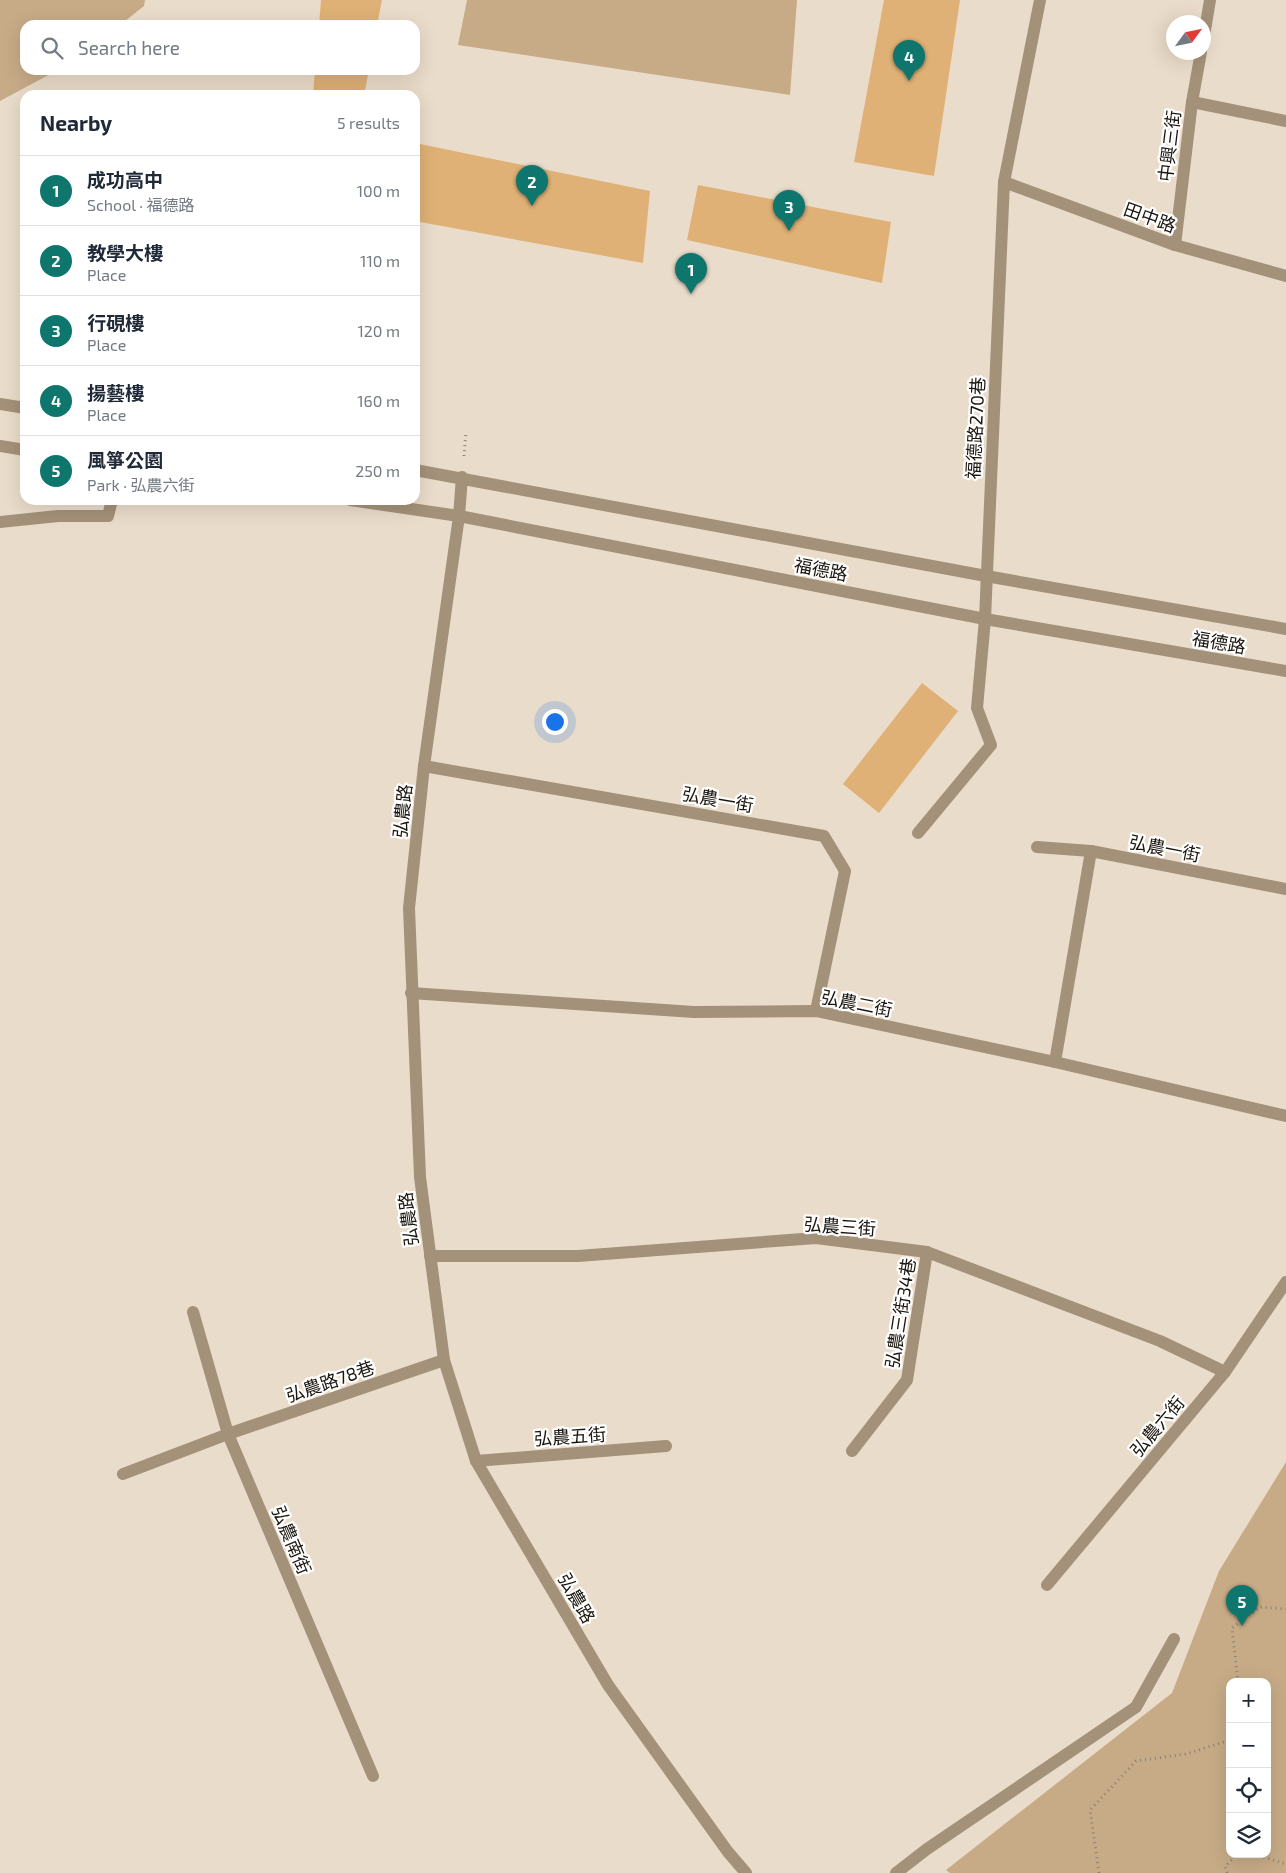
<!DOCTYPE html>
<meta charset="utf-8">
<style>
:root{--surface:#fff;--page:#f6f6f7;--text:#1f2937;--muted:#747a83;--line:#e0e1e3;--accent:#0f766e}
body{margin:0;font-family:"Exo 2","Noto Sans TC",sans-serif;background:var(--page);color:var(--text)}
.controls{position:absolute;right:15px;bottom:15px;display:grid;overflow:hidden;border-radius:10px;box-shadow:0 5px 20px #0002}
.controls button{width:45px;height:45px;display:grid;place-items:center;padding:0;border:0;border-bottom:1px solid var(--line);background:var(--surface);color:var(--text);font:25px sans-serif}
.compass{position:absolute;left:1166px;top:15px;width:45px;height:45px;border-radius:50%;background:var(--surface);box-shadow:0 5px 20px #0002;rotate:57deg}
.you{position:absolute;left:554px;top:721px;width:18px;height:18px;margin:-12px;border:4px solid #fff;border-radius:50%;background:#1a73e8;box-shadow:0 0 0 8px #1a73e833}
.badge{display:grid;place-items:center;width:32px;height:32px;border-radius:50%;background:var(--accent);color:#fff;font-size:16px;font-weight:700}
.pin{position:absolute;translate:-50% -41px;filter:drop-shadow(0 1px 2px #0008)}
.pin::after{content:'';position:absolute;top:26px;width:18px;height:15px;background:inherit;clip-path:polygon(0 0,100% 0,50% 100%)}
.list{margin:0;padding:0;list-style:none}
h2{display:flex;justify-content:space-between;align-items:center;height:65px;margin:0;padding:0 20px;font-size:21px}
h2 small{font-size:16px;font-weight:400;color:var(--muted)}
.list li{display:grid;grid-template-columns:32px 1fr auto;gap:15px;align-items:center;box-sizing:border-box;height:70px;padding:0 20px;border-top:1px solid var(--line)}
.list b{display:block;font-size:19px;white-space:nowrap}
.list p{margin:0;font-size:16px;white-space:nowrap;color:var(--muted)}
.list em{font-size:16px;font-style:normal;color:var(--muted)}
.icon{flex:none;width:28px;height:28px;fill:none;stroke:currentColor;stroke-width:2;stroke-linecap:round;stroke-linejoin:round}
.map{position:relative;flex:none;width:1286px;height:1873px;overflow:hidden}
.search{position:absolute;background:var(--surface);box-shadow:0 5px 20px #0002;left:20px;top:20px;width:400px;height:55px;display:flex;align-items:center;gap:12px;box-sizing:border-box;padding:0 18px;border-radius:15px;color:var(--muted);font-size:19px}
.panel{position:absolute;background:var(--surface);box-shadow:0 5px 20px #0002;left:20px;top:90px;width:400px;height:415px;border-radius:15px}
.map>svg:first-child{display:block}
.green{fill:#c7ab87;fill-rule:evenodd}
.building{fill:#dfb176}
.lines{fill:none;stroke-linecap:round;stroke-linejoin:round}
.path{stroke:#8b8174;stroke-width:3;stroke-dasharray:1 4;stroke-linecap:butt}
.minor{stroke:#a49179;stroke-width:12}
.labels{text-anchor:middle;dominant-baseline:central;stroke-width:4.5;stroke-linejoin:round;paint-order:stroke}
.street-label{font-size:18px;fill:#1b160f;stroke:#fff}
</style>
<div class="map">
<svg width="1286" height="1873" viewBox="0 0 1286 1873">
<rect width="100%" height="100%" fill="#eadcca"/>
<g class="green">
<path d="M 0,0 L 145,0 L 144,6 L 120,25 L 25,25 L 25,70 L 58,70 L 0,101 Z"/>
<path d="M 467,0 L 797,0 L 790,95 L 458,45 Z"/>
<path d="M 1286,1462 L 1286,1873 L 950,1873 L 946,1870 L 1172,1693 L 1219,1571 ZM 1230,1682 L 1267,1682 L 1267,1854 L 1230,1854 Z"/>
</g>
<g class="building">
<path d="M 321,0 L 382,0 L 377,25 L 319,25 Z"/>
<path d="M 884,0 L 960,0 L 934,176 L 854,162 Z"/>
<path d="M 315,70 L 369,70 L 364,95 L 313,95 Z"/>
<path d="M 415,143 L 650,191 L 643,263 L 415,221 Z"/>
<path d="M 698,185 L 891,222 L 882,283 L 687,240 Z"/>
<path d="M 922,683 L 958,711 L 879,813 L 843,784 Z"/>
</g>
<g class="lines">
<g class="path">
<path d="M 464,456 L 466,432"/>
<path d="M 1238,1682 L 1232,1628 L 1260,1607 L 1286,1609"/>
<path d="M 1254,1854 L 1286,1864"/>
<path d="M 1099,1873 L 1090,1810 L 1136,1761 L 1186,1754 L 1230,1740"/>
<path d="M 1227,1873 L 1225,1867 L 1237,1854"/>
</g>
<g class="minor">
<path d="M 1204,36 L 1210,0"/>
<path d="M 1192,102 L 1286,121"/>
<path d="M 1004,182 L 1175,245 L 1286,276"/>
<path d="M 1175,245 L 1192,102 L 1201,52"/>
<path d="M 0,404 L 25,408"/>
<path d="M 0,446 L 25,450"/>
<path d="M 415,470 L 986,576 L 1286,629"/>
<path d="M 462,477 L 459,516 L 424,766 L 409,908 L 420,1177 L 444,1360 L 476,1461 L 608,1685 L 728,1852 L 746,1873"/>
<path d="M 350,500 L 459,516 L 985,619 L 1286,671"/>
<path d="M 0,522 L 58,516 L 108,516 L 112,500"/>
<path d="M 424,766 L 824,836 L 845,871 L 816,1011"/>
<path d="M 918,833 L 991,745 L 977,708 L 985,619 L 1004,182 L 1040,0"/>
<path d="M 1037,847 L 1091,851 L 1286,889"/>
<path d="M 411,993 L 694,1012 L 816,1011 L 1055,1062 L 1286,1116"/>
<path d="M 1055,1062 L 1091,851"/>
<path d="M 430,1256 L 578,1256 L 816,1238 L 927,1252 L 1160,1341 L 1225,1372"/>
<path d="M 193,1312 L 228,1434 L 373,1776"/>
<path d="M 852,1451 L 907,1380 L 927,1252"/>
<path d="M 476,1461 L 666,1446"/>
<path d="M 123,1474 L 228,1434 L 444,1360"/>
<path d="M 1047,1585 L 1225,1372 L 1286,1282"/>
<path d="M 896,1873 L 927,1849 L 1136,1707 L 1174,1639"/>
</g>
</g>
<g class="labels">
<g class="street-label">
<text transform="translate(1169 146) rotate(-83)">中興三街</text>
<text transform="translate(1150 217) rotate(20)">田中路</text>
<text transform="translate(975 428) rotate(-87)">福德路270巷</text>
<text transform="translate(821 569) rotate(11)">福德路</text>
<text transform="translate(1219 642) rotate(10)">福德路</text>
<text transform="translate(718 799) rotate(10)">弘農一街</text>
<text transform="translate(402 811) rotate(-84)">弘農路</text>
<text transform="translate(1165 848) rotate(11)">弘農一街</text>
<text transform="translate(857 1003) rotate(11)">弘農二街</text>
<text transform="translate(408 1219) rotate(-97)">弘農路</text>
<text transform="translate(840 1226) rotate(4)">弘農三街</text>
<text transform="translate(900 1313) rotate(-81)">弘農三街34巷</text>
<text transform="translate(330 1381) rotate(-19)">弘農路78巷</text>
<text transform="translate(1157 1426) rotate(-50)">弘農六街</text>
<text transform="translate(570 1436) rotate(-4)">弘農五街</text>
<text transform="translate(292 1540) rotate(67)">弘農南街</text>
<text transform="translate(577 1598) rotate(60)">弘農路</text>
</g>
</g>
</svg>
<div class="controls">
<button>+</button>
<button>−</button>
<button><svg class="icon" aria-label="locate" viewBox="0 0 24 24"><circle cx="12" cy="12" r="6"/><path d="M12 2v4M12 18v4M2 12h4M18 12h4"/></svg></button>
<button><svg class="icon" aria-label="layers" viewBox="0 0 24 24"><path d="M12 4l9 5-9 5-9-5zM3 14l9 5 9-5"/></svg></button>
</div>
<svg class="compass" viewBox="-18 -18 36 36"><path d="M0-13l5 13h-10z" fill="#e53935"/><path d="M0 13l5-13h-10z" fill="#747a83"/></svg>
<div class="you"></div>
<div class="pin badge" style="left:691px;top:294px">1</div>
<div class="pin badge" style="left:532px;top:206px">2</div>
<div class="pin badge" style="left:789px;top:231px">3</div>
<div class="pin badge" style="left:909px;top:81px">4</div>
<div class="pin badge" style="left:1242px;top:1626px">5</div>
<div class="search"><svg class="icon" aria-label="search" viewBox="0 0 24 24"><circle cx="10" cy="10" r="6"/><path d="M15 15l6 6"/></svg>Search here</div>
<section class="panel">
<h2>Nearby<small>5 results</small></h2>
<ul class="list">
<li><span class="badge">1</span><div><b>成功高中</b><p>School · 福德路</p></div><em>100 m</em></li>
<li><span class="badge">2</span><div><b>教學大樓</b><p>Place</p></div><em>110 m</em></li>
<li><span class="badge">3</span><div><b>行硯樓</b><p>Place</p></div><em>120 m</em></li>
<li><span class="badge">4</span><div><b>揚藝樓</b><p>Place</p></div><em>160 m</em></li>
<li><span class="badge">5</span><div><b>風箏公園</b><p>Park · 弘農六街</p></div><em>250 m</em></li>
</ul>
</section>
</div>
